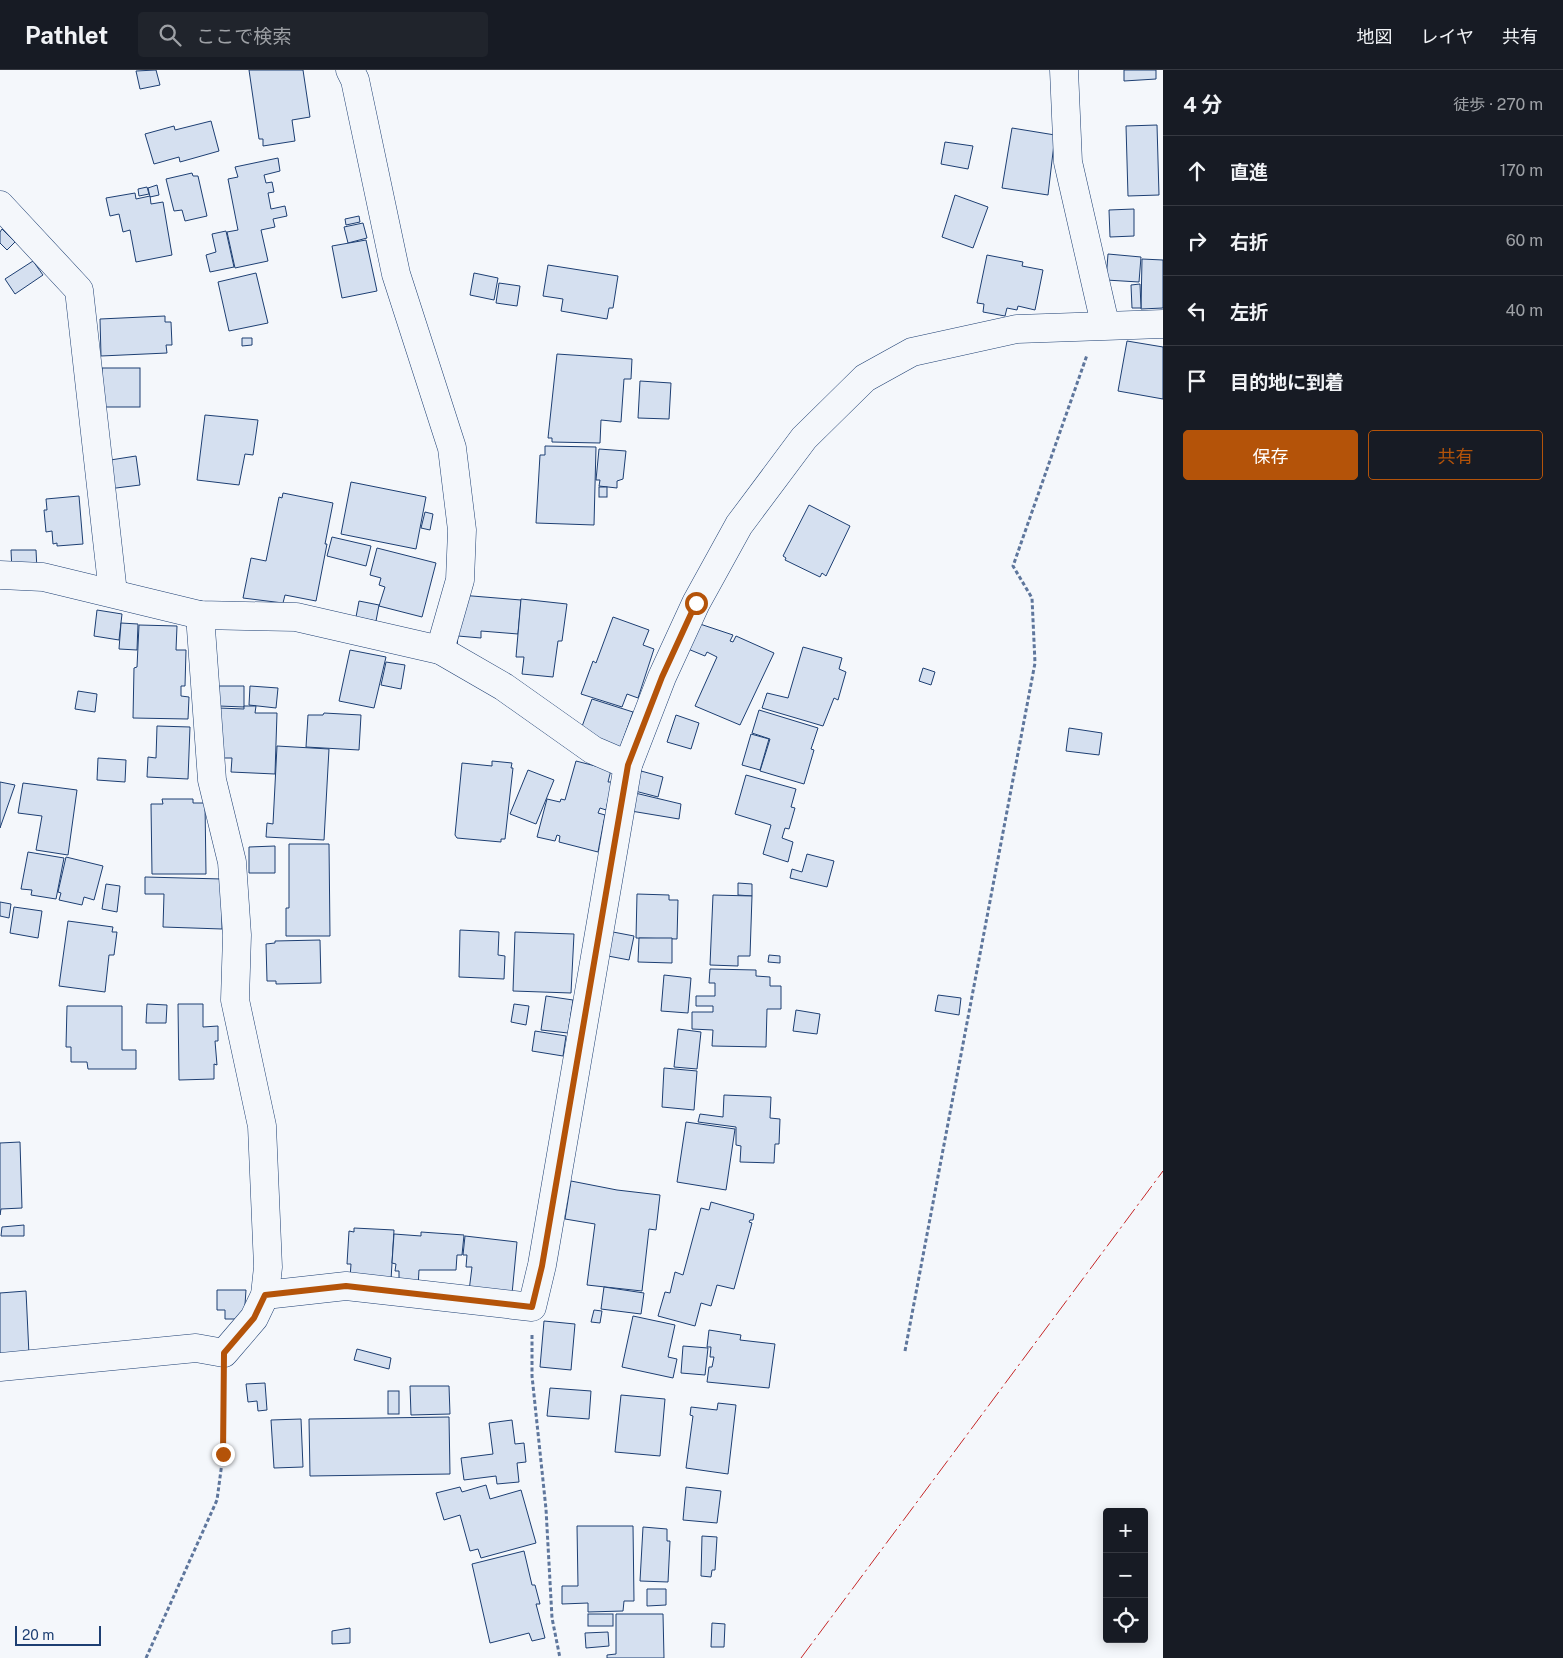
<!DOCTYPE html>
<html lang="ja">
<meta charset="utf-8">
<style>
:root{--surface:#171b24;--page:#20242c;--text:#f1f3f6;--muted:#9ea1a6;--line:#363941;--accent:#b45309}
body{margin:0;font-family:"Public Sans","Noto Sans JP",sans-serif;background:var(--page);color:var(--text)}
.controls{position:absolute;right:15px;bottom:15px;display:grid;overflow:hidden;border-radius:5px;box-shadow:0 2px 12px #0003}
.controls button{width:45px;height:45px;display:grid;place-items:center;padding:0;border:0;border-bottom:1px solid var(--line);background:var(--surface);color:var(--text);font:25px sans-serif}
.scale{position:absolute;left:15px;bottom:12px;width:86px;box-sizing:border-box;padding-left:5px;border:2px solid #1d3f73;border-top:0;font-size:14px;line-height:18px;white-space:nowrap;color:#1d3f73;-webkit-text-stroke:4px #f4f7fb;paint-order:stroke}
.stop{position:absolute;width:15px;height:15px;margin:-11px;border:4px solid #b45309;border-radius:50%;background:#fff}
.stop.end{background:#b45309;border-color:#fff;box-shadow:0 1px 5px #0008}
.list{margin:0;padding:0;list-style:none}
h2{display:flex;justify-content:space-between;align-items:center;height:65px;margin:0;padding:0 20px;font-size:21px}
h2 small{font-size:16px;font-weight:400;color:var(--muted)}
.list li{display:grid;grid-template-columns:32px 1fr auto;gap:15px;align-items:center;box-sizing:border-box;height:70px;padding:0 20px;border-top:1px solid var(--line)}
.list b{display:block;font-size:19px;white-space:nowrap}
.list em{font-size:16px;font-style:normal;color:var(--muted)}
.actions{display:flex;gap:10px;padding:15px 20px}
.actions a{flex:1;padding:11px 0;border:1px solid var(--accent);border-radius:5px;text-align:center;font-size:18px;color:var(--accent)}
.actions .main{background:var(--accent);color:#fff}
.icon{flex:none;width:28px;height:28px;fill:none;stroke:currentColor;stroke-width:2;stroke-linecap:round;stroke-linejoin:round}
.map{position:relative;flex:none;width:1163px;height:1588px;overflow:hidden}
header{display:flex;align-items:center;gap:30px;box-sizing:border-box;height:70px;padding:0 25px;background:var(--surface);border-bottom:1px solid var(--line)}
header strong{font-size:24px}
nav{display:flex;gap:28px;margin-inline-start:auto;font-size:18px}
.search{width:350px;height:45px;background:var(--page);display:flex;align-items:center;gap:12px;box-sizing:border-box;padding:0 18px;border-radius:5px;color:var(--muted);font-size:19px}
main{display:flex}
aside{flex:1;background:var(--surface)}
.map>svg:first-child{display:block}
.building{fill:#d5e0f0;stroke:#1d3f73}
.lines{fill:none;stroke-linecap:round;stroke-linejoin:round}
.minor-casing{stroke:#1d3f73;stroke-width:29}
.path{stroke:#5e769c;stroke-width:3;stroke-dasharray:4 2.5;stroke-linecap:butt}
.minor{stroke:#f4f7fb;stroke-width:28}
.power{stroke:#c62828;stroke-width:1;stroke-dasharray:18 4 2.5 4;stroke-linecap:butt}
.route{stroke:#b45309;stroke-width:6}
</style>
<header>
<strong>Pathlet</strong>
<div class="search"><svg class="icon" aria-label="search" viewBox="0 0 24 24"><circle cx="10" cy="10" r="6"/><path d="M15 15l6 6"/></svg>ここで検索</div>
<nav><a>地図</a><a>レイヤ</a><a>共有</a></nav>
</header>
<main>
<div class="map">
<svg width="1163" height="1588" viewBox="0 0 1163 1588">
<rect width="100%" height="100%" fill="#f4f7fb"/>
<g class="building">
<path d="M 156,0 L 160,15 L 140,19 L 136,1 Z"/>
<path d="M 249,0 L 303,0 L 310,47 L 292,50 L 295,71 L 263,76 L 263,69 L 259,69 Z"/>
<path d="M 1124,0 L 1156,0 L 1156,9 L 1124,11 Z"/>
<path d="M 211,51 L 219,81 L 180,92 L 179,87 L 154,94 L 145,64 L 174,56 L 175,60 Z"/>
<path d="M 1157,55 L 1159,125 L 1128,126 L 1126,56 Z"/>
<path d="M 1012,58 L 1055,65 L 1048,125 L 1002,118 Z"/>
<path d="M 945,72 L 973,76 L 968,99 L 941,94 Z"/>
<path d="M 278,88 L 280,101 L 264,105 L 266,113 L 272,112 L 274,122 L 268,123 L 271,139 L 285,136 L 287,146 L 273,149 L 275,157 L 261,160 L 268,191 L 235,198 L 227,162 L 238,160 L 228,109 L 238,107 L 235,97 Z"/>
<path d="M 192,103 L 193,106 L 198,106 L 207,146 L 185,151 L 182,140 L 174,141 L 166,109 Z"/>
<path d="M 157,115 L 159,125 L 150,127 L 148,118 Z"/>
<path d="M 147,117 L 149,124 L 139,126 L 138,119 Z"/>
<path d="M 135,123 L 136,129 L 150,126 L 151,134 L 163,132 L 172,185 L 136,192 L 130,160 L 123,162 L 119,144 L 110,146 L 106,128 Z"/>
<path d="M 955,125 L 988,137 L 973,178 L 942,167 Z"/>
<path d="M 1134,139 L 1134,166 L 1110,167 L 1109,140 Z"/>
<path d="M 359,146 L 360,152 L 346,155 L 345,149 Z"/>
<path d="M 363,153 L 367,168 L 348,173 L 344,157 Z"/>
<path d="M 2,159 L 15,172 L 7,180 L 0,173 L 0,162 Z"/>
<path d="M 226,161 L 234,197 L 210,202 L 206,185 L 216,182 L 212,164 Z"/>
<path d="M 366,170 L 377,221 L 342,228 L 332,176 Z"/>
<path d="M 1108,184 L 1141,187 L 1139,212 L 1106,210 Z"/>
<path d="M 987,185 L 1023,192 L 1022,196 L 1043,200 L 1035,240 L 1018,236 L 1017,240 L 1007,238 L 1005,246 L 983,242 L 984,234 L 977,233 Z"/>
<path d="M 1142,189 L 1163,190 L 1163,238 L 1141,239 Z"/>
<path d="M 33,191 L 43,205 L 15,224 L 5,209 Z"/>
<path d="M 548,195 L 618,206 L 613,238 L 609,238 L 607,249 L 561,241 L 563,229 L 543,226 Z"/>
<path d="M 256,203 L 268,253 L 229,261 L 218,212 Z"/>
<path d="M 474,203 L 498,208 L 494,230 L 470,225 Z"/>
<path d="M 499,213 L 520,216 L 517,236 L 496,233 Z"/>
<path d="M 1140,214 L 1141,238 L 1132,238 L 1131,215 Z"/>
<path d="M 165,246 L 165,252 L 171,252 L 172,275 L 166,275 L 167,283 L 101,286 L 100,249 Z"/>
<path d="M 242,268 L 252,268 L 252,275 L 242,276 Z"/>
<path d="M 1127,271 L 1163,277 L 1163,329 L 1118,321 Z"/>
<path d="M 557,284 L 632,289 L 631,309 L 624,309 L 621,352 L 601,350 L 600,373 L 552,372 L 552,368 L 548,368 Z"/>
<rect x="102" y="298" width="38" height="39"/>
<path d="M 640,311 L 671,313 L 669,349 L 638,348 Z"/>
<path d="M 205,345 L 258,350 L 253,385 L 245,384 L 239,415 L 197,410 Z"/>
<path d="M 545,376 L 596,377 L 594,455 L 536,453 L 540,385 L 545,385 Z"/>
<path d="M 599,379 L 626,381 L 623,409 L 617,411 L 617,418 L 599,416 L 600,410 L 596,410 Z"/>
<path d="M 136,386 L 140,415 L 108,419 L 104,391 Z"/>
<path d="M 351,412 L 426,427 L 416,479 L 341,464 Z"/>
<rect x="599" y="417" width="8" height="10"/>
<path d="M 283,423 L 333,433 L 325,474 L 327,474 L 316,531 L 285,525 L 283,533 L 243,528 L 251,488 L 266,491 L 279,427 L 282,428 Z"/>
<path d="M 79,426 L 83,474 L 57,476 L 57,473 L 53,474 L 52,461 L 46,462 L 44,440 L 47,440 L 46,429 Z"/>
<path d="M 809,435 L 850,456 L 826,506 L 822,503 L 820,507 L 785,490 L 786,488 L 783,486 Z"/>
<path d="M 425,442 L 433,444 L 430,460 L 421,458 Z"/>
<path d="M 332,467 L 371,476 L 366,496 L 327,486 Z"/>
<path d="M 377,478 L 436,493 L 422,547 L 379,536 L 385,517 L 379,515 L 381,508 L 370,505 Z"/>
<path d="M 11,480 L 36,480 L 37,500 L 12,501 Z"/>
<path d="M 460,525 L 521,530 L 518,564 L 481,561 L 481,568 L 458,566 L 457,576 L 448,575 Z"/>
<path d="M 521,529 L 567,534 L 562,571 L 558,571 L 553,607 L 522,604 L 524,587 L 516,587 Z"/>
<path d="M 359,531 L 379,535 L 376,551 L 356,547 Z"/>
<path d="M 97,540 L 122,544 L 119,570 L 94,566 Z"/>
<path d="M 613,547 L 649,560 L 643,575 L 654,579 L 638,628 L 627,624 L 622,637 L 581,624 L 593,591 L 596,593 Z"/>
<path d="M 121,553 L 138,554 L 137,580 L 119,579 Z"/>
<path d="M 697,553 L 733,565 L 730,571 L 733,572 L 736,566 L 774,583 L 740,655 L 695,636 L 717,587 L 707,582 L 705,586 L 688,579 Z"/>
<path d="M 139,555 L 177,556 L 176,580 L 186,580 L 185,616 L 181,616 L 181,626 L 189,627 L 188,649 L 133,648 L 134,598 L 137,597 Z"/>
<path d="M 803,577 L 842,588 L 839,599 L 846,602 L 838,630 L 834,628 L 823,656 L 762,638 L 767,623 L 788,628 Z"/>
<path d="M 350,580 L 386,587 L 374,638 L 339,631 Z"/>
<path d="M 386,592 L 405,595 L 401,619 L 381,615 Z"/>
<path d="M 923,598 L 935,602 L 931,615 L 919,611 Z"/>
<path d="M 219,616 L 244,616 L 244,637 L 219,636 Z"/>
<path d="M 250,616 L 278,618 L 276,638 L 249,635 Z"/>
<path d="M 78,621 L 97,624 L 95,642 L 75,639 Z"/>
<path d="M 592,629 L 633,642 L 619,681 L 580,662 Z"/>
<path d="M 244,636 L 256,636 L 255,643 L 277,643 L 275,704 L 231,702 L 232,688 L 218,688 L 219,638 L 244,639 Z"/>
<path d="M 759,640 L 818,658 L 811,679 L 814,680 L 804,714 L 760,701 L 770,669 L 752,663 Z"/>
<path d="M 324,643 L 361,645 L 359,680 L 306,677 L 308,645 L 323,645 Z"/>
<path d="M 676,645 L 699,653 L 691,679 L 667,672 Z"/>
<path d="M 157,656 L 190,657 L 188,709 L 147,707 L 148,687 L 156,688 Z"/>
<path d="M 1069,658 L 1102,663 L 1099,685 L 1066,681 Z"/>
<path d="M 751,664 L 769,669 L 760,700 L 742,695 Z"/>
<path d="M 277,676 L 329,679 L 324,770 L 266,767 L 267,753 L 273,754 Z"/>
<path d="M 98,688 L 126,690 L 125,712 L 97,710 Z"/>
<path d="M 492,691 L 512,693 L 511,698 L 513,698 L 505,769 L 501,769 L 501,772 L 457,768 L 455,765 L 462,693 L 492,696 Z"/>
<path d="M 576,691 L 611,700 L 608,712 L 612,712 L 606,740 L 600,738 L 598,743 L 605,745 L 598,782 L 559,772 L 560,766 L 557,765 L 555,771 L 537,767 L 547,729 L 560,732 L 561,729 L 565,730 Z"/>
<path d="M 528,700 L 554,710 L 536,754 L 510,744 Z"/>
<path d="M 641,701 L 663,707 L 658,727 L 635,721 Z"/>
<path d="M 746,705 L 796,719 L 791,737 L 795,738 L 789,759 L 785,758 L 782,768 L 793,772 L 788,792 L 763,784 L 771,755 L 735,744 Z"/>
<path d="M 0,712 L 15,715 L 0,758 Z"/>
<path d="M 23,713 L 77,720 L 68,785 L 36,780 L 42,746 L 18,743 Z"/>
<path d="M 635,723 L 681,734 L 679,749 L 631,741 Z"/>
<path d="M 162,729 L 193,729 L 193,733 L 205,733 L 206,804 L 152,804 L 151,734 L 163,734 Z"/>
<path d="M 289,774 L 329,774 L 330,866 L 286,866 L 286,838 L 289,838 Z"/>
<path d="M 275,776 L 275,803 L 249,803 L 249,777 Z"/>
<path d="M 28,782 L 64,788 L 56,829 L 31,825 L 32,820 L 21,819 Z"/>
<path d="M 807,784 L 834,791 L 827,817 L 790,808 L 792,799 L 802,802 Z"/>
<path d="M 66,787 L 103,796 L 94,830 L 84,827 L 82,835 L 59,830 L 61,823 L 58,822 Z"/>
<path d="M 145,807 L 222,809 L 222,859 L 163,857 L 164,824 L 145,824 Z"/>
<path d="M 738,813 L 752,814 L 752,826 L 738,825 Z"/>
<path d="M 106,814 L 120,816 L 117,842 L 102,839 Z"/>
<path d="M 637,824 L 669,825 L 669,830 L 678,830 L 677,869 L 636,868 Z"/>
<path d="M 713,825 L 752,826 L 750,886 L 738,886 L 738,896 L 710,895 Z"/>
<path d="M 0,832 L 11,834 L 9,848 L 0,846 Z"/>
<path d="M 14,837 L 42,841 L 38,868 L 10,863 Z"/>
<path d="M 68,851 L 113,857 L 112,862 L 117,862 L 114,885 L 109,885 L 105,922 L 59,916 Z"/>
<path d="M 460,860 L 499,862 L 498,885 L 505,886 L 504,909 L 459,907 Z"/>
<path d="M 515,862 L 574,864 L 571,923 L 513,921 Z"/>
<path d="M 613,862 L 634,866 L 629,890 L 608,886 Z"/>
<path d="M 639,868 L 672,868 L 672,893 L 638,892 Z"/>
<path d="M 320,870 L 321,913 L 276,914 L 276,911 L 267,911 L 266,874 L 275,873 L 275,871 Z"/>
<path d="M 769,885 L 780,886 L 780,893 L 768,892 Z"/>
<path d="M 710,899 L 756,900 L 756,906 L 770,907 L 770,916 L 781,916 L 781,939 L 767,939 L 766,977 L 712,976 L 713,960 L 692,959 L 692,942 L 713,942 L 713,936 L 696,936 L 696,926 L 715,926 L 715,913 L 709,913 Z"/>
<path d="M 664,905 L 691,908 L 688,943 L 661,941 Z"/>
<path d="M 938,925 L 961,928 L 959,945 L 935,941 Z"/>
<path d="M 546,926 L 573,930 L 568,963 L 541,960 Z"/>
<path d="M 147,934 L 167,935 L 166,953 L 146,953 Z"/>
<path d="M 178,934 L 203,934 L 203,957 L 218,956 L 218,971 L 215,971 L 217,995 L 214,994 L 214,1009 L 179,1010 Z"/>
<path d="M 514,934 L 529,936 L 526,955 L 511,952 Z"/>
<path d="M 67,936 L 122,936 L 122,980 L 136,980 L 136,999 L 88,999 L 87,992 L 71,992 L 71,977 L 66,977 Z"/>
<path d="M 796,940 L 820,944 L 817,964 L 793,961 Z"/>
<path d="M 678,959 L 701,962 L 697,999 L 674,997 Z"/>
<path d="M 535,961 L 566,966 L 563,986 L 532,981 Z"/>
<path d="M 664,998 L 697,1001 L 694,1040 L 662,1037 Z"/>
<path d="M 724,1025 L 771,1027 L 770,1048 L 780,1049 L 779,1074 L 775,1074 L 774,1093 L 740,1092 L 741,1076 L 736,1075 L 736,1057 L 698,1052 L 700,1044 L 723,1047 Z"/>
<path d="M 686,1052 L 735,1059 L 726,1120 L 677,1112 Z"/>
<path d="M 20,1072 L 22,1138 L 1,1139 L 0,1145 L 0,1073 Z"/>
<path d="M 571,1111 L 617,1120 L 660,1125 L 656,1160 L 649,1159 L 642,1221 L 587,1215 L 595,1154 L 565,1149 Z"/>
<path d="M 711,1132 L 754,1144 L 753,1150 L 750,1150 L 749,1152 L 752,1153 L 734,1219 L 717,1215 L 711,1236 L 701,1233 L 695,1256 L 658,1246 L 665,1222 L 670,1223 L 675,1202 L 683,1205 L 701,1138 L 709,1140 Z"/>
<path d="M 24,1155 L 24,1166 L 1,1166 L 2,1157 Z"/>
<path d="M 354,1158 L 394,1160 L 391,1210 L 350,1208 L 351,1194 L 347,1194 L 349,1161 L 354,1162 Z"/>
<path d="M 421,1162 L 464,1165 L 462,1185 L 457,1185 L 456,1200 L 419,1200 L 418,1217 L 399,1216 L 399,1201 L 395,1201 L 396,1194 L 392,1193 L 394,1164 L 421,1166 Z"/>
<path d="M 465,1166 L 517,1172 L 512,1224 L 469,1221 L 472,1197 L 466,1197 L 467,1185 L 463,1185 Z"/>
<path d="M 604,1217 L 644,1223 L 641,1244 L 601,1239 Z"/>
<path d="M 217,1220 L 246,1220 L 244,1249 L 225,1249 L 225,1240 L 217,1240 Z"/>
<path d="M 26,1221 L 29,1285 L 0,1287 L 0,1223 Z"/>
<path d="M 594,1240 L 602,1241 L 600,1253 L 591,1252 Z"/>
<path d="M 633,1246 L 675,1255 L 668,1287 L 677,1289 L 673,1308 L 622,1297 Z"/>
<path d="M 544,1251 L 575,1254 L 571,1300 L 540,1297 Z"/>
<path d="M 709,1260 L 741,1265 L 740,1270 L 775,1274 L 769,1318 L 707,1312 L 709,1297 L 712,1297 L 714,1287 L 710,1287 L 711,1277 L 707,1277 Z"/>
<path d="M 683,1276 L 708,1278 L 705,1305 L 681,1303 Z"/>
<path d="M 357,1279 L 391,1288 L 389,1299 L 354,1290 Z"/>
<path d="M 265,1313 L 267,1340 L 258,1341 L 257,1331 L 248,1332 L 246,1314 Z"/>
<path d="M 410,1316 L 449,1316 L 450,1344 L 411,1345 Z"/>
<path d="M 550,1318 L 591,1321 L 589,1349 L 547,1346 Z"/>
<rect x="388" y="1321" width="11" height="23"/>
<path d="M 621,1325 L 665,1329 L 660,1386 L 615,1382 Z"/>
<path d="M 718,1333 L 736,1335 L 728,1404 L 686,1398 L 693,1346 L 690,1345 L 691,1337 L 717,1340 Z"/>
<path d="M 449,1347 L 450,1404 L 310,1406 L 309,1349 Z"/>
<path d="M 301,1349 L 303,1397 L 274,1398 L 271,1350 Z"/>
<path d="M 512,1350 L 515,1374 L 524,1373 L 526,1392 L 517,1393 L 519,1412 L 497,1414 L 496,1406 L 464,1410 L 461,1388 L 493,1384 L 489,1353 Z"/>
<path d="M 486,1415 L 490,1429 L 521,1420 L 536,1473 L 481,1488 L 478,1479 L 470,1481 L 460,1445 L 444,1450 L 436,1423 L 460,1417 L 462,1422 Z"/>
<path d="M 686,1417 L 721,1421 L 717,1453 L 683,1450 Z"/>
<path d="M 577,1456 L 633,1456 L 634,1531 L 624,1531 L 623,1541 L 588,1542 L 588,1533 L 562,1534 L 562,1516 L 578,1516 Z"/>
<path d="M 643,1457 L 667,1459 L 667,1471 L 670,1471 L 668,1512 L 640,1511 Z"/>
<path d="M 702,1466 L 717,1467 L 715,1500 L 712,1500 L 711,1507 L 701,1506 Z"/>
<path d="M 524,1481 L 532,1515 L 535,1515 L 540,1534 L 536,1534 L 545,1568 L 532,1571 L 529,1563 L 490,1573 L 472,1494 Z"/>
<path d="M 647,1519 L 666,1519 L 666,1535 L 647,1536 Z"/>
<rect x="588" y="1544" width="25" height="12"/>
<path d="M 616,1544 L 663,1544 L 664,1588 L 607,1588 L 607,1585 L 616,1584 Z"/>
<path d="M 712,1553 L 725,1554 L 724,1577 L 711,1577 Z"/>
<path d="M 350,1558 L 350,1573 L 332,1574 L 332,1561 Z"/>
<path d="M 608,1562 L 609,1576 L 586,1578 L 585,1563 Z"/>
</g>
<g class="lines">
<g class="minor-casing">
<g id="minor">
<path d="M 350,0 L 355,10 L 396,204 L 452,378 L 462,460 L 460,510 L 440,580"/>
<path d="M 1064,0 L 1068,92 L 1105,254"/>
<path d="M 0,135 L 79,220 L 113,523"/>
<path d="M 0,505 L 43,507 L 200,545 L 296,547 L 440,580 L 504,617 L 593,680 L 628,695"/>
<path d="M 265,1225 L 346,1216 L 532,1237 L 542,1195 L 628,695 L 662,607 L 696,533 L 739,455 L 804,368 L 865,308 L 912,282 L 1017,259 L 1163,254"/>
<path d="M 0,1297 L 196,1278 L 224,1283 L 254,1248 L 265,1225 L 268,1197 L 262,1056 L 235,930 L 237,865 L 232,792 L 212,710 L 200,545"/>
</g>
</g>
<g class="path">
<path d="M 532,1265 L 532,1306 L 546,1439 L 552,1548 L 560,1588"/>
<path d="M 905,1281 L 1035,593 L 1032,528 L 1013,496 L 1087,285"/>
<path d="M 146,1588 L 217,1430 L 223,1385 L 224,1310"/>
</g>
<use href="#minor" class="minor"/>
<path class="power" d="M 801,1588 L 1163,1101"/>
</g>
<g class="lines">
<path class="route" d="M 223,1384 L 224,1283 L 254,1248 L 265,1225 L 346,1216 L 532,1237 L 542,1196 L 628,695 L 662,607 L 696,533"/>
</g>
</svg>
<div class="controls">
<button>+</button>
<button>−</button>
<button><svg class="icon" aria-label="locate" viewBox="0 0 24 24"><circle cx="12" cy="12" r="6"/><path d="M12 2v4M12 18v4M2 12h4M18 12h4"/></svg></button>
</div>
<div class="scale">20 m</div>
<div class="stop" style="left:696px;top:533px"></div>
<div class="stop end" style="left:223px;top:1384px"></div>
</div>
<aside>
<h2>4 分<small>徒歩 · 270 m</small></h2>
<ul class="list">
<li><svg class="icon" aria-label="ahead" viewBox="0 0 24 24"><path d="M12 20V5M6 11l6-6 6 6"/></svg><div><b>直進</b></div><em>170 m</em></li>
<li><svg class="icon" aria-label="right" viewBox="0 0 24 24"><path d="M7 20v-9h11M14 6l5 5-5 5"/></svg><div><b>右折</b></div><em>60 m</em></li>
<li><svg class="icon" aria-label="left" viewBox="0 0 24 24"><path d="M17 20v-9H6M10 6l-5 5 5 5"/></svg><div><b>左折</b></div><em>40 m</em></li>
<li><svg class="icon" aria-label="arrive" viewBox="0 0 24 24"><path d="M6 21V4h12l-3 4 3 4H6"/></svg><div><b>目的地に到着</b></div></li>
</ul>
<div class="actions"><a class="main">保存</a><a>共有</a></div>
</aside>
</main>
